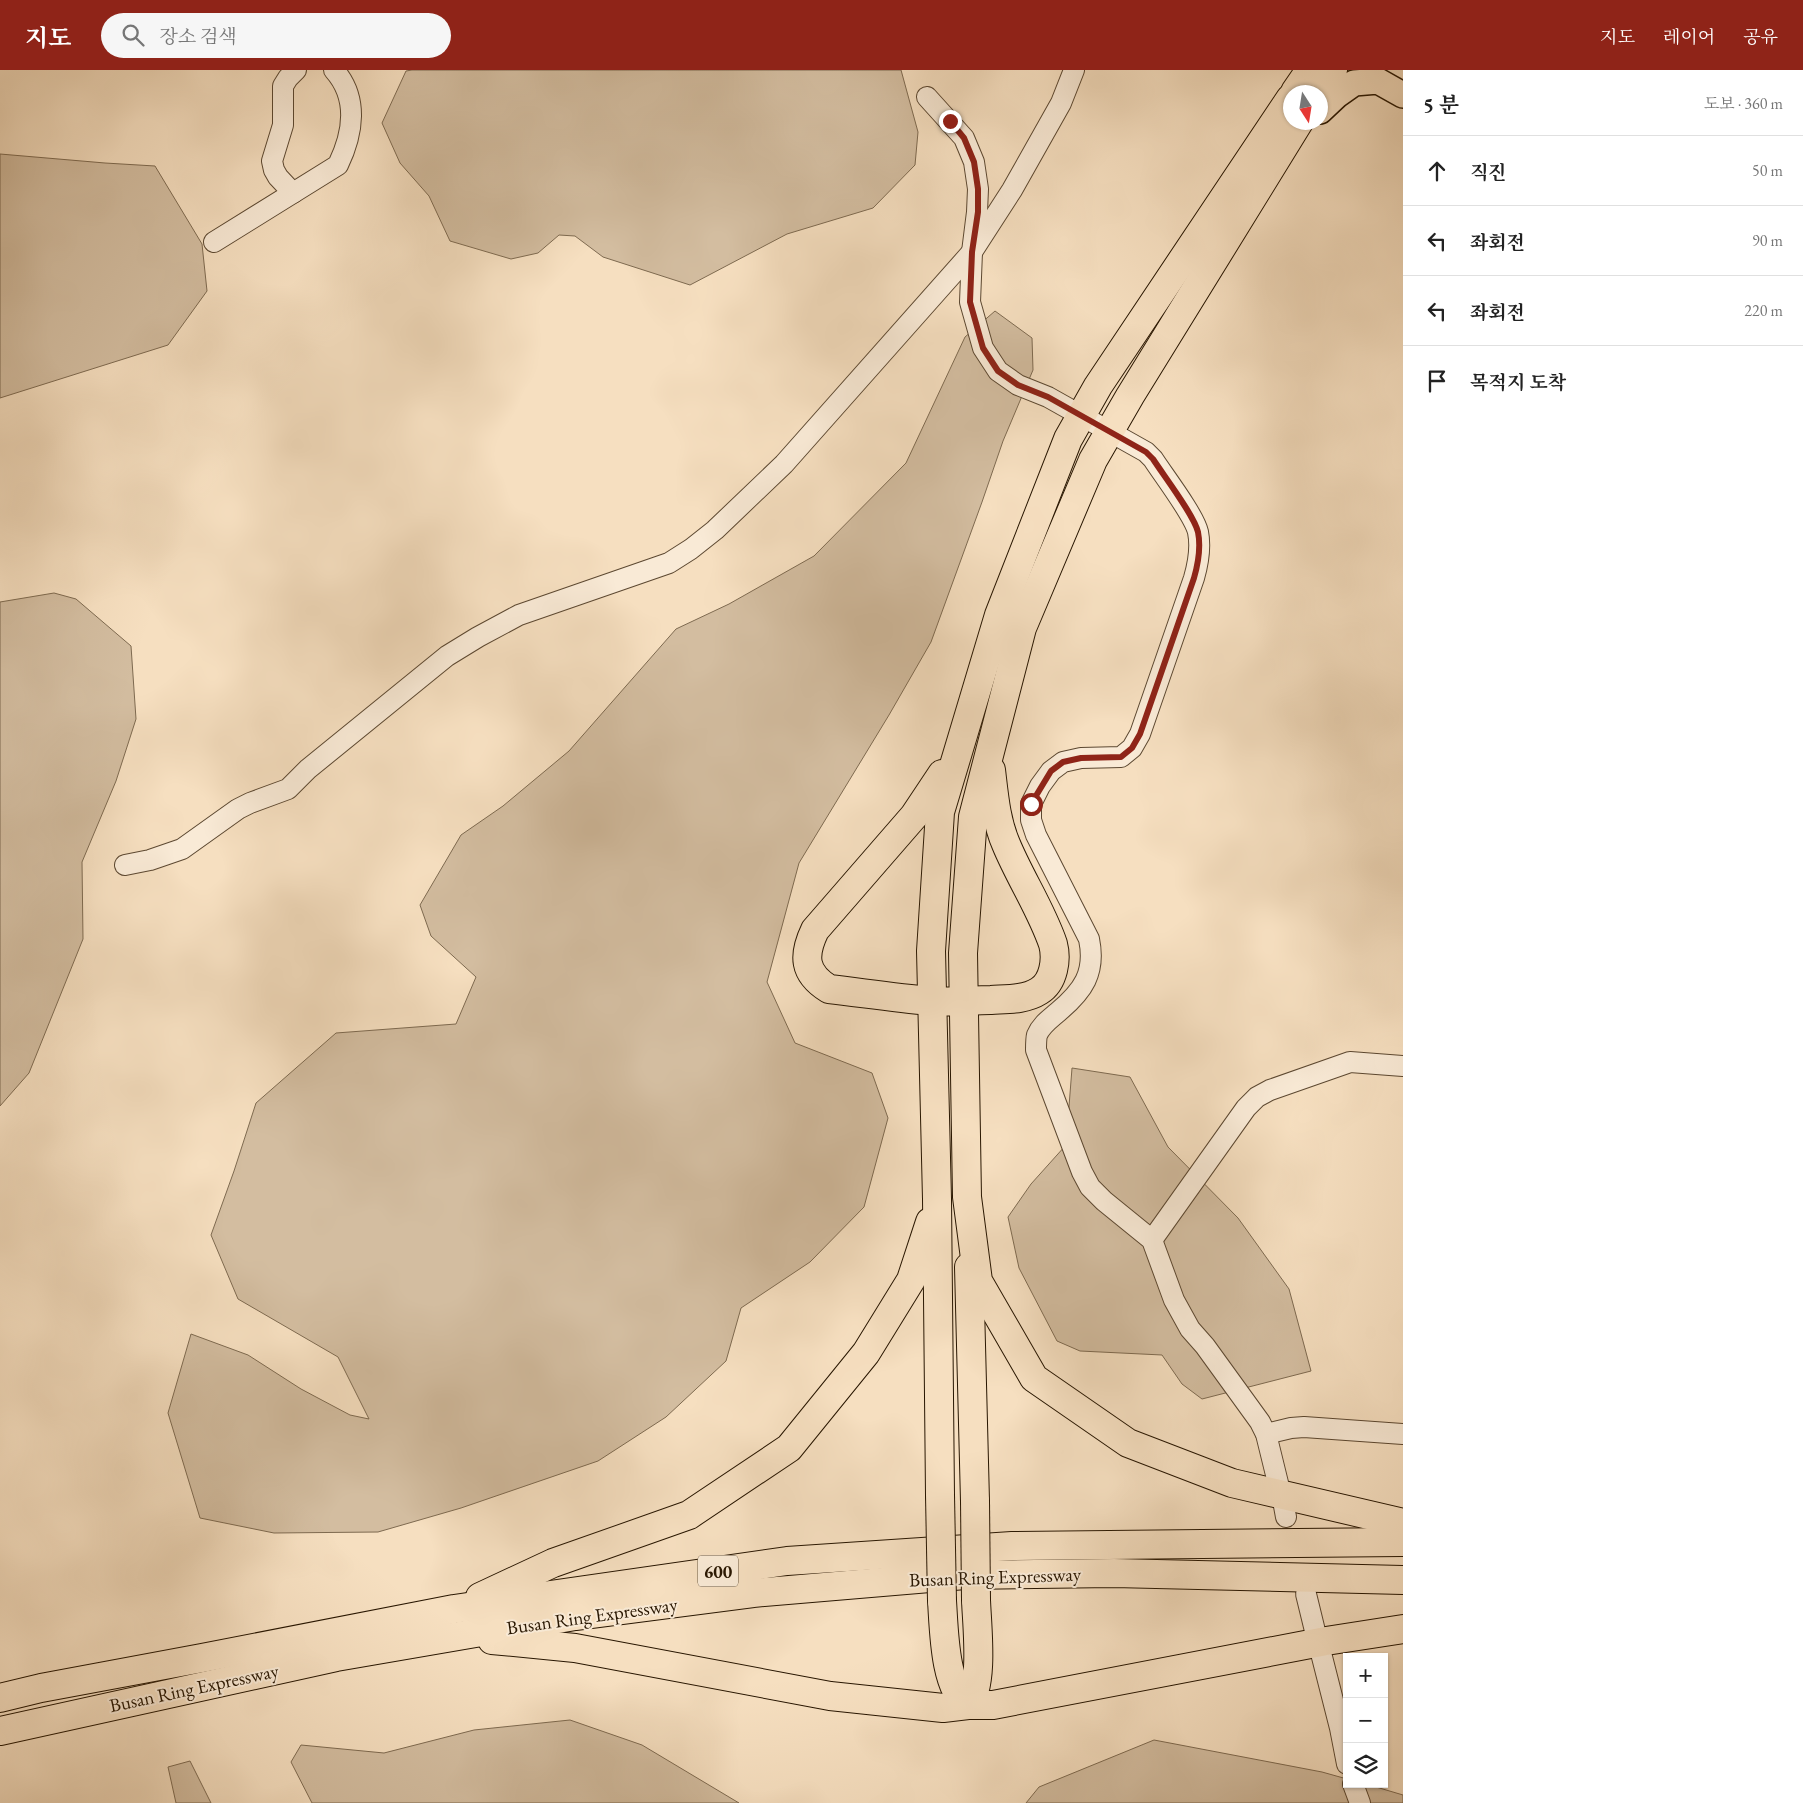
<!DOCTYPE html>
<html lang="ko">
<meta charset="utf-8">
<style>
:root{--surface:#fff;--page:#f6f6f6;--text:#222;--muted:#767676;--line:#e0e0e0;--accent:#8f2418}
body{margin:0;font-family:"EB Garamond","Noto Serif KR",serif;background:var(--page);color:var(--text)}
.controls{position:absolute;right:15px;bottom:15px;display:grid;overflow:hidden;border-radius:0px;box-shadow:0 1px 4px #0004}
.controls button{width:45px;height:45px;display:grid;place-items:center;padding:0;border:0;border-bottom:1px solid var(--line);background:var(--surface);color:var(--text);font:25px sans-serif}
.compass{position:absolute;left:1283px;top:15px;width:45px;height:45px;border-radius:50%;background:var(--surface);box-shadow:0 1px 4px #0004;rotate:168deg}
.stop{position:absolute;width:15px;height:15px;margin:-11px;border:4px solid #8f2418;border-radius:50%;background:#fff}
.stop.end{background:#8f2418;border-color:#fff;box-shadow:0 1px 5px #0008}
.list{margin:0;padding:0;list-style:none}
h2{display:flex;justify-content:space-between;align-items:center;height:65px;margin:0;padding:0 20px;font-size:21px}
h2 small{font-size:16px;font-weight:400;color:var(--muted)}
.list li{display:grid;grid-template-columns:32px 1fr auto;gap:15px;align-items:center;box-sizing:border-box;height:70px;padding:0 20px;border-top:1px solid var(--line)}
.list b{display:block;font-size:19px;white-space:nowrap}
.list em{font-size:16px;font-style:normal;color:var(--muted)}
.icon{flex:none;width:28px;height:28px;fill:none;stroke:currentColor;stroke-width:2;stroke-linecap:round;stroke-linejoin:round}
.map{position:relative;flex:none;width:1403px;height:1733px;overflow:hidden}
header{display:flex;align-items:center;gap:30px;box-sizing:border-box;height:70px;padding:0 25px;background:var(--accent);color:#fff}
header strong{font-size:24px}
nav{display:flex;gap:28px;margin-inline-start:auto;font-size:18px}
.search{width:350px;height:45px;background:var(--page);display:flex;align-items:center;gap:12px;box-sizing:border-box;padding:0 18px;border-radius:28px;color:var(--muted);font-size:19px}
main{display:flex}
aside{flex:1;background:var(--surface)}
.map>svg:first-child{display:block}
.green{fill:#d3bda0;stroke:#7e6a50}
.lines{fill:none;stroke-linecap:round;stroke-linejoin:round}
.minor-casing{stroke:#5c4831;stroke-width:22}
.major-casing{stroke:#281601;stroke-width:28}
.highway-casing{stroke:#281601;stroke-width:30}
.minor{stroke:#f9ead6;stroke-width:20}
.major{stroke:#f6dfc0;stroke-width:25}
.highway{stroke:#f6dfc0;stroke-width:28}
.highway-bridge-casing{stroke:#281601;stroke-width:30;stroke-linecap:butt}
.highway-bridge{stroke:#f6dfc0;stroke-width:28}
.route{stroke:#8f2418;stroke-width:6}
.labels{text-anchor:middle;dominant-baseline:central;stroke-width:4;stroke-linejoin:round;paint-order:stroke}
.shield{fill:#f9ead6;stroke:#675641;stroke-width:1}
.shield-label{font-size:18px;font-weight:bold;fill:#281601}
.street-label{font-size:19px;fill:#281601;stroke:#f9ead6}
</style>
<header>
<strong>지도</strong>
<div class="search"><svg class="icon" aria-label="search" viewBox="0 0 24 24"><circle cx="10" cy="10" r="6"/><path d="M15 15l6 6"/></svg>장소 검색</div>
<nav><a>지도</a><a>레이어</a><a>공유</a></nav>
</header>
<main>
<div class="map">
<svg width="1403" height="1733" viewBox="0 0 1403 1733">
<rect width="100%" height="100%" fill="#f6dfc0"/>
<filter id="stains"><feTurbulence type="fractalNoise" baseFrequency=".004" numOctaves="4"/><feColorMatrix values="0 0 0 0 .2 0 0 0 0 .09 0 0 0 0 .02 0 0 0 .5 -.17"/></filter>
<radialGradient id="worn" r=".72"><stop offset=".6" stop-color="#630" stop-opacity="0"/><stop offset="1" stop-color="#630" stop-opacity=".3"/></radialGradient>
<g class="green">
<path d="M 412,0 L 901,0 L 918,62 L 915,95 L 873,138 L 787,164 L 690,215 L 603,187 L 575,166 L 559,165 L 538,183 L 511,189 L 450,171 L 429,126 L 400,93 L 382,53 L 406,1 Z"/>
<path d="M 0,84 L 105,93 L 155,96 L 202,174 L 207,221 L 168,275 L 0,328 Z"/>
<path d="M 995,241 L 1032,268 L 1033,300 L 1003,371 L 982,432 L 931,572 L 889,645 L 799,793 L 767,912 L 795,973 L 872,1003 L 888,1048 L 864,1137 L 810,1192 L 741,1238 L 726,1291 L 666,1347 L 598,1391 L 461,1438 L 378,1462 L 274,1463 L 200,1448 L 168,1343 L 191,1264 L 248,1285 L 301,1319 L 350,1345 L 369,1349 L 338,1287 L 238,1229 L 211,1165 L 234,1101 L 256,1033 L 336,963 L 456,954 L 476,907 L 431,866 L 420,835 L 461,765 L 503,736 L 569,681 L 676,559 L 729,534 L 814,486 L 906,393 L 965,267 Z"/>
<path d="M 54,523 L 76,529 L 131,576 L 136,649 L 116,711 L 82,792 L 83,869 L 29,1003 L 0,1036 L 0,532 Z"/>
<path d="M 1072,998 L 1130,1007 L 1168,1077 L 1238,1148 L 1289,1219 L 1311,1301 L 1202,1329 L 1182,1314 L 1162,1285 L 1080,1281 L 1057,1271 L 1019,1198 L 1008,1147 L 1031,1114 L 1066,1075 Z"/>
<path d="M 570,1650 L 642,1675 L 739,1733 L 312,1733 L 291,1692 L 301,1675 L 384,1683 L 474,1660 Z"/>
<path d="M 1154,1670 L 1322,1702 L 1347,1709 L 1347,1714 L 1366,1714 L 1403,1725 L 1403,1733 L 1026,1733 L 1039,1717 Z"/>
<path d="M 190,1691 L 211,1733 L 176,1733 L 168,1697 Z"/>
</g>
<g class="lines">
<g class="minor-casing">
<g id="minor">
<path d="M 927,27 L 964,68 L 974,92 L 978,119 L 977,142 L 972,182 L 970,232 L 983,278 L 998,301 L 1018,315 L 1048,327 L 1146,382 L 1153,389 C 1164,406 1194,445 1198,462 C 1201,477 1198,494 1194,508 L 1140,664 L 1132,678 L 1121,687 L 1081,688 L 1063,692 L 1051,701 L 1040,716 L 1031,734 L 1031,750 L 1036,765 L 1089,869 C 1096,903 1083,921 1058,942 C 1050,949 1041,955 1037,965 C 1036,969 1036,975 1036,980 L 1082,1102 L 1090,1117 L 1104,1131 L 1152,1170 L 1174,1230 L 1190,1259 L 1205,1276 L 1260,1352 L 1266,1364 L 1278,1413"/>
<path d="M 293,123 L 278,107 L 274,100 L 272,91 L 283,55 L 283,16 L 288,8 L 296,0"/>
<path d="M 214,172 L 338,95 C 353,64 359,28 334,0"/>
<path d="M 125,795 L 150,790 L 182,779 L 238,739 L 250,733 L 288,719 L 308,699 L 447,586 L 478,567 L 519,545 L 669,493 L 691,479 L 715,460 L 784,394 L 972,182 L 1012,120 L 1061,33 L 1074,0"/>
<path d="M 1152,1170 L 1246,1038 L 1257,1027 L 1270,1020 L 1350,992 L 1403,996"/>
<path d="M 1266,1364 L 1291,1358 L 1304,1357 L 1403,1364"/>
<path d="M 1284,1436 L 1286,1447"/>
<path d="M 1306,1524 L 1315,1561"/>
<path d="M 1321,1583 L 1340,1658 L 1347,1694"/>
<path d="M 1353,1714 L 1360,1733"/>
</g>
</g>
<g class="major-casing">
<path id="major" d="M 1320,41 L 1337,25 L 1354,13 L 1378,11 L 1403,25"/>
</g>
<g class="highway-casing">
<g id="highway">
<path d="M 1295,22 L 1310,0"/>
<path d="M 1318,22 L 1333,0"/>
<path d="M 1299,52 L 1130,326 L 1093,390 L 1022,558 L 973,747 L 963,883 L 967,1127 L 978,1211 L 1034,1308 L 1128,1373 L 1232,1413 L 1403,1453"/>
<path d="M 942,704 L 914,746 L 815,860 C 803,885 803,903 829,919 C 863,923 896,928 930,931 C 950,933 971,930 991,930 C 1006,929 1025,930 1039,921 C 1054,912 1057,889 1053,874 C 1041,839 1020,808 1006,774 C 996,751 994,725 991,700"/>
<path d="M 969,1197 L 975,1431"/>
<path d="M 940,1425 L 937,1129 L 931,881 L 940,742 L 999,545 L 1068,369 L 1098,316 L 1290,29"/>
<path d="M 480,1527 L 553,1493 L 689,1445 L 789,1378 L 866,1283 L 911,1210 L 930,1152"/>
<path d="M 942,1531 C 944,1558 944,1618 968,1635"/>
<path d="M 492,1570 L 575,1578 L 830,1626 L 943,1638 L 968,1635 L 993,1635 L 1326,1571 L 1403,1559"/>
<path d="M 0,1628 L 41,1618 L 202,1588 L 454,1539 L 787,1491 L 1012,1476 L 1403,1472"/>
<path d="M 968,1635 C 984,1614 977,1557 976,1530"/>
<path d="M 0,1661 L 336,1587 L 575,1546 L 753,1523 L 965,1505 L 1114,1503 L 1403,1510"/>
</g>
</g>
<use href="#minor" class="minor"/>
<use href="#major" class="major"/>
<use href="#highway" class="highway"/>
<g class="highway-bridge-casing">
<g id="highway-bridge">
<path d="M 940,1425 L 942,1531"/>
<path d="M 975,1431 L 976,1530"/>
</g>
</g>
<use href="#highway-bridge" class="highway-bridge"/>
</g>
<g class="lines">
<path class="route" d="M 950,51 L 964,68 L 974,92 L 978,119 L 978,142 L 972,182 L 970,232 L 983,278 L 998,301 L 1018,315 L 1048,327 L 1146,382 L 1153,389 C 1164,406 1194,445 1198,462 C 1201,477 1198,494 1194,508 L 1140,664 L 1132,678 L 1121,687 L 1081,688 L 1063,692 L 1051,701 L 1031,734"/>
</g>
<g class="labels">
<rect class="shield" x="698" y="1485.5" width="40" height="31" rx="4"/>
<g class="shield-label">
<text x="718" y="1501">600</text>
</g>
<g class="street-label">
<text transform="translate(995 1507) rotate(-2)">Busan Ring Expressway</text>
<text transform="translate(592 1546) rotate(-8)">Busan Ring Expressway</text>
<text transform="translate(194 1618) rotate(-12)">Busan Ring Expressway</text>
</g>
</g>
<rect width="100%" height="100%" filter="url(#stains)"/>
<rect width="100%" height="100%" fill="url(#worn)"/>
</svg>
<div class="controls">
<button>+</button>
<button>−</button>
<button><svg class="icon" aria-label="layers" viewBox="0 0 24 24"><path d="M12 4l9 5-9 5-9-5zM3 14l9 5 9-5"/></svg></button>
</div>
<svg class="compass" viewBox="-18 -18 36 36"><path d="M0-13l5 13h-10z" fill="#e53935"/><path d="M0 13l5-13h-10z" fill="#767676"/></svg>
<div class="stop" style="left:1031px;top:734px"></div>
<div class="stop end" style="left:950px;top:51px"></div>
</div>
<aside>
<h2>5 분<small>도보 · 360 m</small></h2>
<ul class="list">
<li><svg class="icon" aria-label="ahead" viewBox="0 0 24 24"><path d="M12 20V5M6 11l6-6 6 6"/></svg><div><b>직진</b></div><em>50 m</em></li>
<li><svg class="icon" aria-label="left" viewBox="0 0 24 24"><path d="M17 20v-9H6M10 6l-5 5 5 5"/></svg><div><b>좌회전</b></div><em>90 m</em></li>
<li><svg class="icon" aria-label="left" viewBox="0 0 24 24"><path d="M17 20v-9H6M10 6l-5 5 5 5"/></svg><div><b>좌회전</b></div><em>220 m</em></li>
<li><svg class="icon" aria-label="arrive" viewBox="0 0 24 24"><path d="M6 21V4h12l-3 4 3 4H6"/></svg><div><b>목적지 도착</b></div></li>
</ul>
</aside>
</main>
